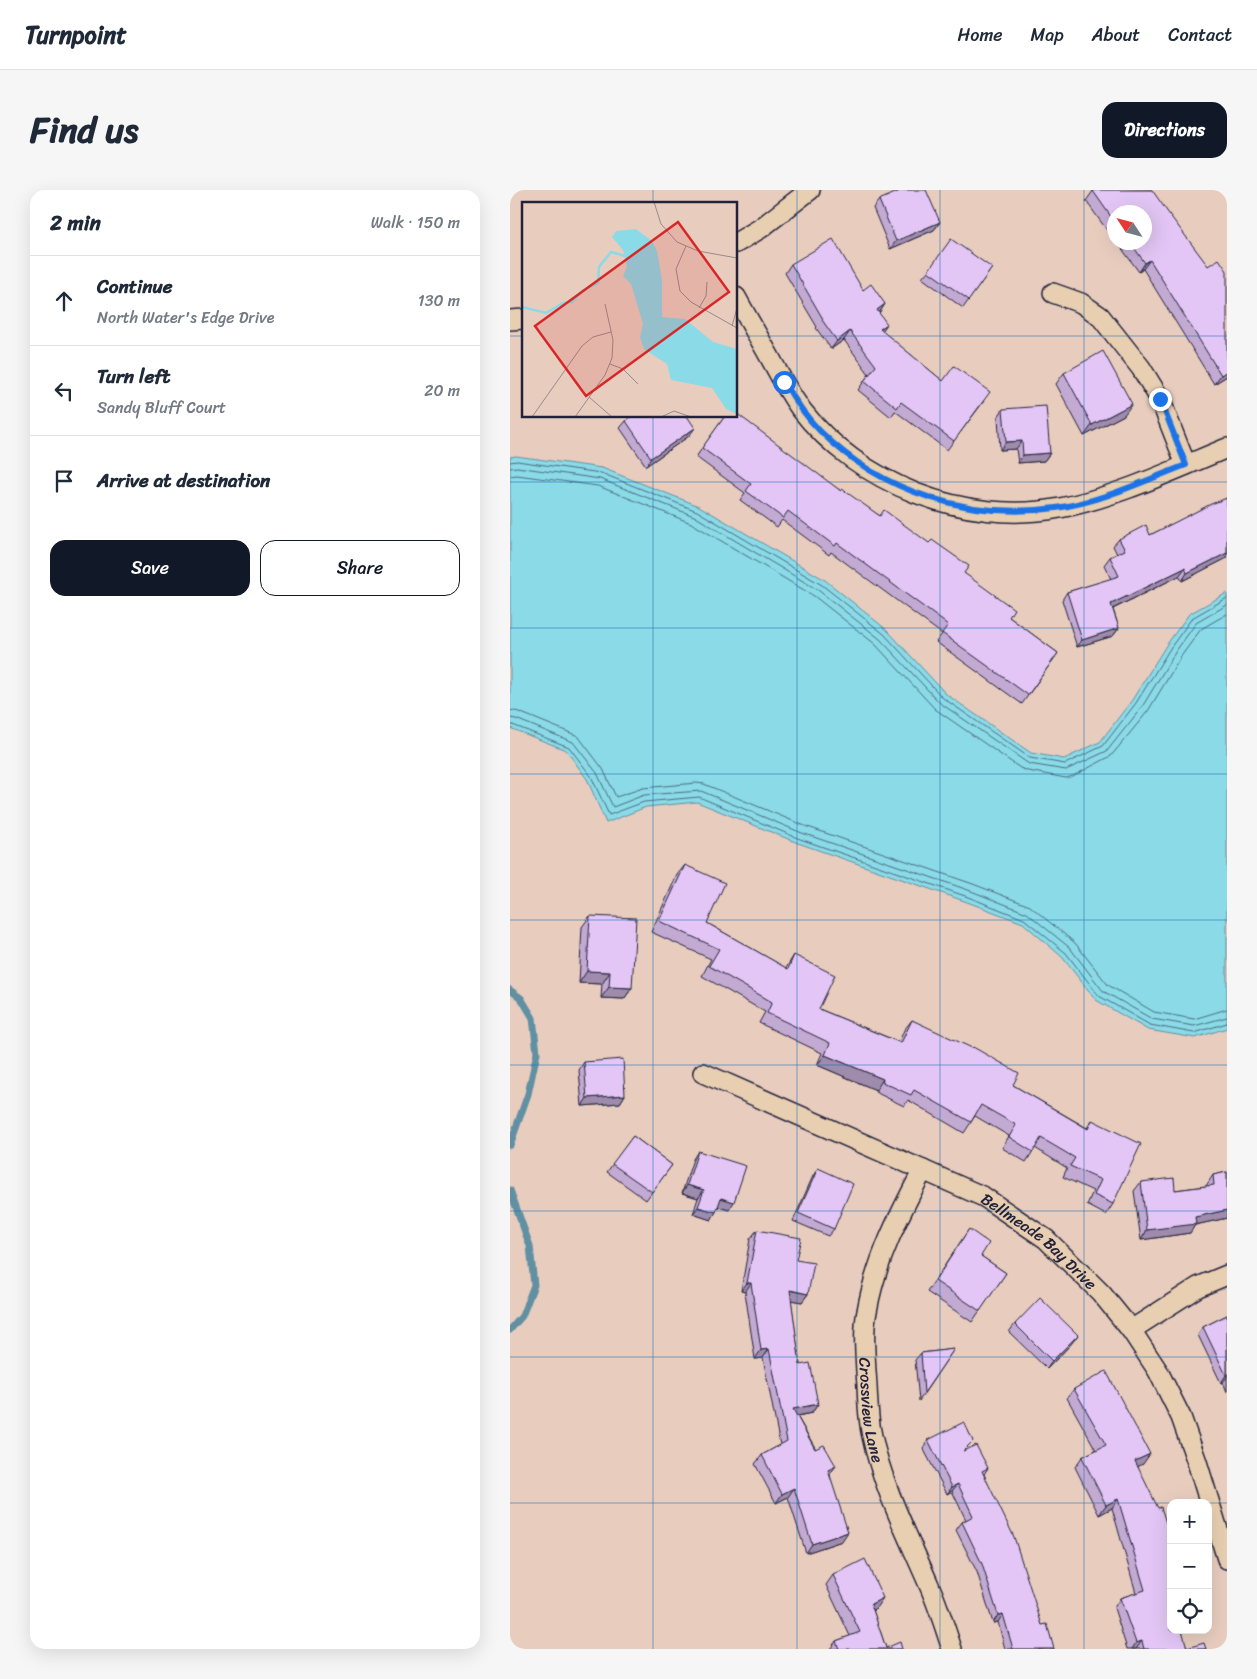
<!DOCTYPE html>
<meta charset="utf-8">
<style>
:root{--surface:#fff;--page:#f6f6f7;--text:#1f2937;--muted:#747a83;--line:#e0e1e3;--accent:#111827}
body{margin:0;font-family:Sriracha,sans-serif;background:var(--page);color:var(--text)}
.controls{position:absolute;right:15px;bottom:15px;display:grid;overflow:hidden;border-radius:10px;box-shadow:0 5px 20px #0002}
.controls button{width:45px;height:45px;display:grid;place-items:center;padding:0;border:0;border-bottom:1px solid var(--line);background:var(--surface);color:var(--text);font:25px sans-serif}
.compass{position:absolute;left:597px;top:15px;width:45px;height:45px;border-radius:50%;background:var(--surface);box-shadow:0 5px 20px #0002;rotate:306deg}
.stop{position:absolute;width:15px;height:15px;margin:-11px;border:4px solid #1a73e8;border-radius:50%;background:#fff}
.stop.end{background:#1a73e8;border-color:#fff;box-shadow:0 1px 5px #0008}
.list{margin:0;padding:0;list-style:none}
h2{display:flex;justify-content:space-between;align-items:center;height:65px;margin:0;padding:0 20px;font-size:21px}
h2 small{font-size:16px;font-weight:400;color:var(--muted)}
.list li{display:grid;grid-template-columns:32px 1fr auto;gap:15px;align-items:center;box-sizing:border-box;height:90px;padding:0 20px;border-top:1px solid var(--line)}
.list b{display:block;font-size:19px;white-space:nowrap}
.list p{margin:0;font-size:16px;white-space:nowrap;color:var(--muted)}
.list em{font-size:16px;font-style:normal;color:var(--muted)}
.actions{display:flex;gap:10px;padding:15px 20px}
.actions a{flex:1;padding:11px 0;border:1px solid var(--accent);border-radius:15px;text-align:center;font-size:18px;color:var(--accent)}
.actions .main{background:var(--accent);color:#fff}
.icon{flex:none;width:28px;height:28px;fill:none;stroke:currentColor;stroke-width:2;stroke-linecap:round;stroke-linejoin:round}
.map{position:relative;flex:none;width:717px;height:1459px;overflow:hidden;border-radius:15px}
header{display:flex;align-items:center;gap:30px;box-sizing:border-box;height:70px;padding:0 25px;background:var(--surface);border-bottom:1px solid var(--line)}
header strong{font-size:24px}
nav{display:flex;gap:28px;margin-inline-start:auto;font-size:18px}
.intro{display:flex;align-items:center;justify-content:space-between;box-sizing:border-box;height:120px;padding:0 30px}
h1{margin:0;font-size:35px}
.button{padding:12px 22px;border-radius:15px;background:var(--accent);color:#fff;font-size:18px;font-weight:700}
main{display:flex;gap:30px;padding:0 30px}
aside{flex:1;background:var(--surface);border-radius:15px;box-shadow:0 5px 20px #0002}
.map>svg:first-child{display:block}
.water{fill:#8adae7;stroke:#6090a2}
.lines{fill:none;stroke-linecap:round;stroke-linejoin:round}
.shore{stroke:#4c6c80;stroke-width:1}
.stream{stroke:#6090a2;stroke-width:7}
.minor-casing{stroke:#22223b;stroke-width:22}
.minor{stroke:#e9cfb1;stroke-width:19}
.wall{fill:#c3aad3;stroke:#22223b}
.shaded-wall{fill:#9f8bac;stroke:#22223b}
.building{fill:#e3c6f5;stroke:#22223b}
.route{stroke:#1a73e8;stroke-width:6}
.grid{fill:none;stroke:#1f6fb2;stroke-width:1;stroke-opacity:0.55}
.labels{text-anchor:middle;dominant-baseline:central;stroke-width:4;stroke-linejoin:round;paint-order:stroke}
.street-label{font-size:16px;fill:#22223b;stroke:#e9cfb1}
.inset-river{fill:none;stroke:#8adae7;stroke-width:2.5}
.inset-road{fill:none;stroke:#99898a;stroke-width:1}
.view{fill:#d62828;fill-opacity:0.15;stroke:#d62828;stroke-width:2.5}
.inset-edge{fill:none;stroke:#22223b;stroke-width:2.5}
</style>
<header>
<strong>Turnpoint</strong>
<nav><a>Home</a><a>Map</a><a>About</a><a>Contact</a></nav>
</header>
<div class="intro"><h1>Find us</h1><a class="button">Directions</a></div>
<main>
<aside>
<h2>2 min<small>Walk · 150 m</small></h2>
<ul class="list">
<li><svg class="icon" aria-label="ahead" viewBox="0 0 24 24"><path d="M12 20V5M6 11l6-6 6 6"/></svg><div><b>Continue</b><p>North Water's Edge Drive</p></div><em>130 m</em></li>
<li><svg class="icon" aria-label="left" viewBox="0 0 24 24"><path d="M17 20v-9H6M10 6l-5 5 5 5"/></svg><div><b>Turn left</b><p>Sandy Bluff Court</p></div><em>20 m</em></li>
<li><svg class="icon" aria-label="arrive" viewBox="0 0 24 24"><path d="M6 21V4h12l-3 4 3 4H6"/></svg><div><b>Arrive at destination</b></div></li>
</ul>
<div class="actions"><a class="main">Save</a><a>Share</a></div>
</aside>
<div class="map">
<svg width="717" height="1459" viewBox="0 0 717 1459">
<rect width="100%" height="100%" fill="#e8cdbf"/>
<filter id="ink" filterUnits="userSpaceOnUse"><feTurbulence type="fractalNoise" baseFrequency=".02" numOctaves="2"/><feDisplacementMap in="SourceGraphic" scale="10" xChannelSelector="R" yChannelSelector="G"/><feConvolveMatrix kernelMatrix="1 2 1 2 8 2 1 2 1" color-interpolation-filters="sRGB"/></filter>
<g filter="url(#ink)">
<path class="water" d="M 6,266 L 92,278 L 189,316 L 315,390 L 377,440 L 436,504 L 521,563 L 554,569 L 590,552 L 622,510 L 657,454 L 679,424 L 717,403 L 717,838 L 685,848 L 638,840 L 586,810 L 552,767 L 513,733 L 457,712 L 288,653 L 187,612 L 136,617 L 96,633 L 77,589 L 56,560 L 0,538 L 0,267 Z"/>
<g class="lines">
<g class="shore">
<path d="M 0,272 L 7,271 L 91,283 L 187,321 L 312,395 L 374,444 L 433,508 L 520,568 L 555,574 L 593,556 L 626,513 L 661,457 L 682,428 L 717,408"/>
<path d="M 0,278 L 7,277 L 90,289 L 184,326 L 308,400 L 370,449 L 430,513 L 519,574 L 556,580 L 597,561 L 632,517 L 666,461 L 686,433 L 717,415"/>
<path d="M 0,286 L 7,285 L 88,296 L 181,333 L 304,406 L 365,454 L 425,519 L 510,578 L 518,581 L 556,588 L 563,586 L 601,566 L 638,521 L 672,465 L 691,439 L 717,424"/>
<path d="M 0,520 L 9,522 L 68,546 L 93,579 L 106,607 L 133,598 L 186,593 L 194,594 L 295,636 L 463,694 L 520,716 L 565,753 L 598,795 L 644,822 L 684,829 L 717,819"/>
<path d="M 0,528 L 6,529 L 63,552 L 87,583 L 103,617 L 134,605 L 191,601 L 292,643 L 461,701 L 517,723 L 560,758 L 593,801 L 642,829 L 684,836 L 717,827"/>
<path d="M 0,534 L 59,557 L 81,586 L 99,625 L 134,612 L 189,607 L 290,649 L 458,707 L 514,729 L 556,763 L 589,806 L 640,835 L 684,843 L 717,833"/>
</g>
<g class="stream">
<path d="M 0,800 L 11,808 L 23,828 L 27,863 L 18,904 L 0,955"/>
<path d="M 0,1000 L 20,1056 L 24,1095 L 12,1126 L 0,1140"/>
</g>
<g class="minor-casing">
<g id="minor">
<path d="M 226,53 L 251,38 L 300,0"/>
<path d="M 543,103 L 571,113 L 590,126 L 631,178 L 650,209 L 676,275"/>
<path d="M 226,107 C 238,129 251,151 263,173 C 271,188 280,204 290,218 C 348,294 455,336 550,318 C 607,307 663,280 717,258"/>
<path d="M 0,130 L 14,129"/>
<path id="s1" d="M 193,883 L 474,1007 L 536,1049 L 591,1103 L 621,1140 L 648,1181 L 671,1227 L 687,1272 L 717,1369"/>
<path id="s2" d="M 413,980 C 389,1025 366,1070 357,1121 C 353,1141 355,1161 356,1182 C 358,1203 357,1225 362,1246 C 373,1298 398,1346 419,1395 C 428,1415 435,1438 442,1459"/>
<path d="M 621,1140 L 688,1097 L 717,1085"/>
</g>
</g>
<use href="#minor" class="minor"/>
</g>
<g class="wall">
<path d="M 642,0 L 717,186 L 704,194 L 633,79 L 629,82 L 607,52 L 634,52 L 604,22 L 604,50 L 576,11 L 583,1 Z"/>
<path d="M 369,10 L 430,32 L 424,40 L 380,59 L 363,18 Z"/>
<path d="M 281,74 L 353,100 L 375,114 L 369,123 L 372,141 L 433,191 L 474,211 L 437,260 L 385,221 L 381,227 L 348,200 L 359,184 L 334,150 L 321,159 L 306,138 L 307,137 L 275,83 Z"/>
<path d="M 482,78 L 453,118 L 412,88 L 418,81 Z"/>
<path d="M 554,183 L 614,225 L 574,246 L 546,194 Z"/>
<path d="M 493,219 L 540,263 L 534,271 L 508,273 L 506,259 L 490,260 L 488,227 Z"/>
<path d="M 215,226 L 370,326 L 454,383 L 499,427 L 548,463 L 512,514 L 426,452 L 432,444 L 321,362 L 319,365 L 272,330 L 267,337 L 230,310 L 235,303 L 186,267 Z"/>
<path d="M 116,231 L 179,246 L 136,276 L 110,238 Z"/>
<path d="M 717,308 L 717,368 L 672,391 L 669,386 L 603,419 L 609,438 L 603,446 L 567,457 L 552,410 L 557,402 L 601,389 L 594,375 L 600,367 L 607,364 L 603,356 L 609,349 L 640,345 Z"/>
<path d="M 175,675 L 197,733 L 276,778 L 284,765 L 309,819 L 389,852 L 394,840 L 402,830 L 503,895 L 577,938 L 582,930 L 603,1014 L 596,1025 L 577,1015 L 583,1001 L 553,987 L 557,978 L 525,958 L 516,972 L 492,958 L 499,946 L 465,926 L 454,943 L 398,910 L 394,916 L 365,902 L 366,900 L 307,875 L 312,863 L 249,833 L 255,822 L 192,786 L 201,769 L 141,742 L 167,685 Z"/>
<path d="M 80,726 L 122,798 L 114,809 L 91,808 L 92,794 L 69,793 L 72,737 Z"/>
<path d="M 74,872 L 115,905 L 110,913 L 72,916 L 69,880 Z"/>
<path d="M 123,946 L 162,975 L 136,1010 L 97,982 Z"/>
<path d="M 188,961 L 219,1020 L 208,1017 L 201,1030 L 183,1024 L 188,1008 L 172,1003 L 183,969 Z"/>
<path d="M 308,978 L 324,1039 L 318,1046 L 283,1031 L 303,986 Z"/>
<path d="M 717,982 L 717,1028 L 685,1035 L 680,1043 L 631,1050 L 624,1001 L 631,992 L 665,1000 L 696,996 L 703,985 Z"/>
<path d="M 459,1039 L 471,1066 L 496,1083 L 462,1132 L 417,1102 Z"/>
<path d="M 247,1040 L 286,1070 L 298,1104 L 292,1112 L 281,1110 L 290,1175 L 308,1214 L 302,1223 L 287,1226 L 320,1284 L 332,1351 L 296,1363 L 278,1307 L 266,1313 L 245,1274 L 252,1265 L 270,1255 L 253,1168 L 245,1169 L 235,1102 L 231,1101 L 240,1049 Z"/>
<path d="M 717,1125 L 717,1202 L 713,1192 L 711,1193 L 688,1145 L 693,1137 Z"/>
<path d="M 505,1134 L 562,1153 L 537,1179 L 499,1142 Z"/>
<path d="M 444,1159 L 409,1211 L 405,1170 L 411,1163 Z"/>
<path d="M 564,1199 L 633,1274 L 628,1276 L 661,1440 L 677,1458 L 696,1459 L 617,1459 L 604,1418 L 610,1408 L 626,1403 L 602,1318 L 589,1325 L 565,1277 L 572,1267 L 586,1260 L 557,1208 Z"/>
<path d="M 418,1250 L 478,1278 L 474,1284 L 532,1435 L 544,1459 L 495,1459 L 488,1432 L 483,1433 L 467,1382 L 446,1340 L 452,1332 L 456,1330 L 442,1301 L 437,1304 L 413,1258 Z"/>
<path d="M 323,1385 L 366,1418 L 363,1420 L 376,1458 L 392,1459 L 320,1459 L 326,1451 L 340,1446 L 316,1395 Z"/>
</g>
<g class="shaded-wall">
<path d="M 430,32 L 424,40 L 380,59 L 386,51 Z"/>
<path d="M 640,70 L 633,79 L 629,82 L 635,73 Z"/>
<path d="M 375,114 L 369,123 L 367,120 Z"/>
<path d="M 377,134 L 371,143 L 370,139 Z"/>
<path d="M 340,141 L 334,150 L 321,159 L 327,151 Z"/>
<path d="M 717,181 L 717,186 L 704,194 L 711,185 Z"/>
<path d="M 622,214 L 614,225 L 574,246 L 582,235 Z"/>
<path d="M 185,238 L 179,246 L 136,276 L 141,268 Z"/>
<path d="M 512,251 L 506,259 L 490,260 L 496,252 Z"/>
<path d="M 540,263 L 534,271 L 508,273 L 513,265 Z"/>
<path d="M 717,363 L 717,368 L 672,391 L 677,383 Z"/>
<path d="M 675,378 L 669,386 L 596,422 L 601,414 Z"/>
<path d="M 609,438 L 603,446 L 567,457 L 572,450 Z"/>
<path d="M 77,781 L 100,782 L 92,794 L 69,793 Z"/>
<path d="M 99,797 L 122,798 L 114,809 L 91,808 Z"/>
<path d="M 315,865 L 373,889 L 366,900 L 307,875 Z"/>
<path d="M 115,905 L 110,913 L 72,916 L 77,908 Z"/>
<path d="M 177,995 L 194,1000 L 188,1008 L 172,1003 Z"/>
<path d="M 211,1008 L 224,1012 L 219,1020 L 206,1016 Z"/>
<path d="M 188,1017 L 206,1022 L 201,1030 L 183,1024 Z"/>
<path d="M 717,1020 L 717,1028 L 685,1035 L 680,1043 L 631,1050 L 637,1040 L 685,1027 Z"/>
<path d="M 237,1093 L 241,1093 L 235,1102 L 231,1101 Z"/>
<path d="M 280,1100 L 298,1104 L 292,1112 L 274,1109 Z"/>
<path d="M 568,1145 L 562,1153 L 537,1179 L 542,1171 Z"/>
<path d="M 259,1159 L 253,1168 L 245,1169 L 251,1160 Z"/>
<path d="M 716,1185 L 717,1185 L 717,1187 L 713,1192 L 711,1193 Z"/>
<path d="M 308,1214 L 302,1223 L 277,1228 L 283,1219 Z"/>
<path d="M 640,1264 L 633,1274 L 619,1281 L 625,1271 Z"/>
<path d="M 326,1276 L 319,1285 L 318,1280 Z"/>
<path d="M 448,1294 L 442,1301 L 437,1304 L 442,1297 Z"/>
<path d="M 284,1298 L 278,1307 L 266,1313 L 272,1304 Z"/>
<path d="M 608,1309 L 602,1318 L 589,1325 L 596,1315 Z"/>
<path d="M 338,1342 L 332,1351 L 296,1363 L 302,1354 Z"/>
<path d="M 373,1408 L 366,1418 L 353,1425 L 361,1414 Z"/>
<path d="M 493,1424 L 488,1432 L 483,1433 L 488,1425 Z"/>
<path d="M 632,1451 L 626,1459 L 622,1459 L 626,1453 Z"/>
</g>
<g class="building">
<path d="M 392,0 L 416,0 L 430,32 L 386,51 L 369,10 Z"/>
<path d="M 585,0 L 642,0 L 659,24 L 698,76 L 709,69 L 717,81 L 717,181 L 711,185 L 640,70 L 635,73 L 620,52 L 634,52 L 634,22 L 604,22 L 604,31 L 583,1 Z"/>
<path d="M 323,49 L 353,100 L 361,94 L 375,114 L 367,120 L 377,134 L 370,139 L 433,191 L 444,176 L 480,202 L 444,251 L 391,212 L 387,218 L 354,191 L 366,176 L 340,141 L 327,151 L 312,130 L 313,129 L 281,74 Z"/>
<path d="M 441,49 L 482,78 L 459,110 L 418,81 Z"/>
<path d="M 593,161 L 622,214 L 582,235 L 554,183 Z"/>
<path d="M 536,216 L 540,263 L 513,265 L 512,251 L 496,252 L 493,219 Z"/>
<path d="M 226,223 L 331,301 L 332,299 L 370,326 L 374,320 L 419,353 L 422,350 L 459,376 L 454,383 L 504,419 L 499,427 L 548,463 L 518,505 L 432,443 L 438,435 L 327,353 L 325,356 L 278,321 L 273,328 L 236,301 L 241,294 L 192,258 L 215,226 L 226,226 Z"/>
<path d="M 122,226 L 177,226 L 185,238 L 141,268 L 116,231 Z"/>
<path d="M 717,308 L 717,363 L 677,383 L 675,378 L 601,414 L 609,438 L 572,450 L 557,402 L 609,386 L 600,367 L 615,360 L 609,349 L 636,335 L 640,345 L 701,314 Z"/>
<path d="M 175,675 L 215,693 L 197,733 L 278,779 L 284,765 L 325,785 L 309,819 L 391,853 L 402,830 L 462,858 L 463,857 L 509,883 L 503,895 L 578,939 L 582,930 L 631,954 L 603,1014 L 584,1005 L 591,990 L 560,976 L 565,968 L 531,948 L 523,962 L 499,947 L 506,935 L 471,915 L 461,932 L 404,900 L 401,905 L 372,892 L 373,889 L 315,865 L 320,853 L 257,823 L 262,812 L 199,776 L 209,759 L 149,731 Z"/>
<path d="M 80,726 L 126,728 L 122,798 L 99,797 L 100,782 L 77,781 Z"/>
<path d="M 113,869 L 115,905 L 77,908 L 74,872 Z"/>
<path d="M 123,946 L 162,975 L 142,1002 L 102,974 Z"/>
<path d="M 188,961 L 236,976 L 224,1012 L 211,1008 L 206,1022 L 188,1017 L 194,1000 L 177,995 Z"/>
<path d="M 308,978 L 343,994 L 324,1039 L 288,1023 Z"/>
<path d="M 717,982 L 717,1020 L 685,1027 L 686,1034 L 637,1040 L 631,992 L 664,988 L 665,1000 L 704,995 L 703,985 Z"/>
<path d="M 459,1039 L 479,1053 L 471,1066 L 496,1083 L 470,1121 L 425,1091 Z"/>
<path d="M 247,1040 L 291,1048 L 286,1070 L 304,1073 L 298,1104 L 280,1100 L 290,1175 L 300,1173 L 308,1214 L 283,1219 L 305,1259 L 314,1255 L 326,1276 L 318,1280 L 338,1342 L 302,1354 L 284,1298 L 272,1304 L 252,1265 L 277,1251 L 259,1159 L 251,1160 L 241,1093 L 237,1093 Z"/>
<path d="M 530,1108 L 568,1145 L 542,1171 L 505,1134 Z"/>
<path d="M 717,1125 L 717,1185 L 716,1185 L 693,1137 Z"/>
<path d="M 444,1159 L 414,1203 L 411,1163 Z"/>
<path d="M 596,1181 L 640,1264 L 625,1271 L 648,1318 L 651,1317 L 661,1349 L 661,1440 L 672,1440 L 677,1458 L 694,1453 L 696,1459 L 634,1459 L 632,1451 L 626,1453 L 610,1408 L 635,1400 L 608,1309 L 596,1315 L 572,1267 L 596,1255 L 564,1199 Z"/>
<path d="M 454,1232 L 463,1251 L 453,1261 L 466,1255 L 478,1278 L 472,1281 L 504,1347 L 532,1435 L 537,1434 L 544,1459 L 503,1459 L 493,1424 L 488,1425 L 472,1374 L 452,1332 L 463,1326 L 448,1294 L 442,1297 L 418,1250 Z"/>
<path d="M 355,1369 L 373,1408 L 361,1414 L 376,1458 L 390,1452 L 392,1459 L 329,1459 L 326,1451 L 350,1442 L 323,1385 Z"/>
</g>
</g>
<g class="lines" filter="url(#ink)">
<path class="route" d="M 274,192 C 284,209 295,226 310,241 C 372,303 460,330 546,318 C 591,312 634,291 676,275 L 650,209"/>
</g>
<path class="grid" d="M 143,0 L 143,14M 287,0 L 287,1459M 430,0 L 430,1459M 574,0 L 574,1459M 0,146 L 14,146M 226,146 L 717,146M 143,226 L 143,1459M 0,292 L 717,292M 0,438 L 717,438M 0,584 L 717,584M 0,730 L 717,730M 0,875 L 717,875M 0,1021 L 717,1021M 0,1167 L 717,1167M 0,1313 L 661,1313M 698,1313 L 717,1313"/>
<g class="labels">
<g class="street-label">
<text stroke="none"><textPath href="#s1" startOffset="378">Bellmeade Bay Drive</textPath></text>
<text stroke="none"><textPath href="#s2" startOffset="252">Crossview Lane</textPath></text>
</g>
</g>
<g transform="translate(12 12)">
<rect width="215" height="215" fill="#e8cdbf"/>
<path d="M 114,27 L 130,39 L 135,49 L 140,78 L 140,115 L 163,117 L 191,140 L 215,147 L 215,212 L 204,207 L 190,186 L 149,178 L 145,162 L 122,147 L 118,135 L 121,122 L 109,82 L 101,74 L 105,65 L 101,48 L 90,35 L 94,29 Z" fill="#8adae7"/>
<path class="inset-river" d="M 0,105 L 24,111 L 41,101 L 50,100 L 60,89 L 76,81 L 77,65 L 89,50 L 103,54"/>
<path class="inset-road" d="M 132,0 L 139,22 L 155,40 L 176,49 L 215,56M 164,44 L 154,67 L 158,89 L 169,100 L 215,126M 177,106 L 184,94 L 185,80M 210,124 L 215,106M 88,162 L 101,167 L 116,182M 67,195 L 90,215M 10,215 L 60,144 L 71,135 L 89,130M 53,215 L 83,173 L 90,156 L 91,138 L 83,102M 139,215 L 152,209 L 169,215"/>
<path class="view" d="M 156,20 L 207,90 L 64,194 L 13,124 Z"/>
<rect width="215" height="215" class="inset-edge"/>
</g>
</svg>
<div class="controls">
<button>+</button>
<button>−</button>
<button><svg class="icon" aria-label="locate" viewBox="0 0 24 24"><circle cx="12" cy="12" r="6"/><path d="M12 2v4M12 18v4M2 12h4M18 12h4"/></svg></button>
</div>
<svg class="compass" viewBox="-18 -18 36 36"><path d="M0-13l5 13h-10z" fill="#e53935"/><path d="M0 13l5-13h-10z" fill="#747a83"/></svg>
<div class="stop" style="left:274px;top:192px"></div>
<div class="stop end" style="left:650px;top:209px"></div>
</div>
</main>
